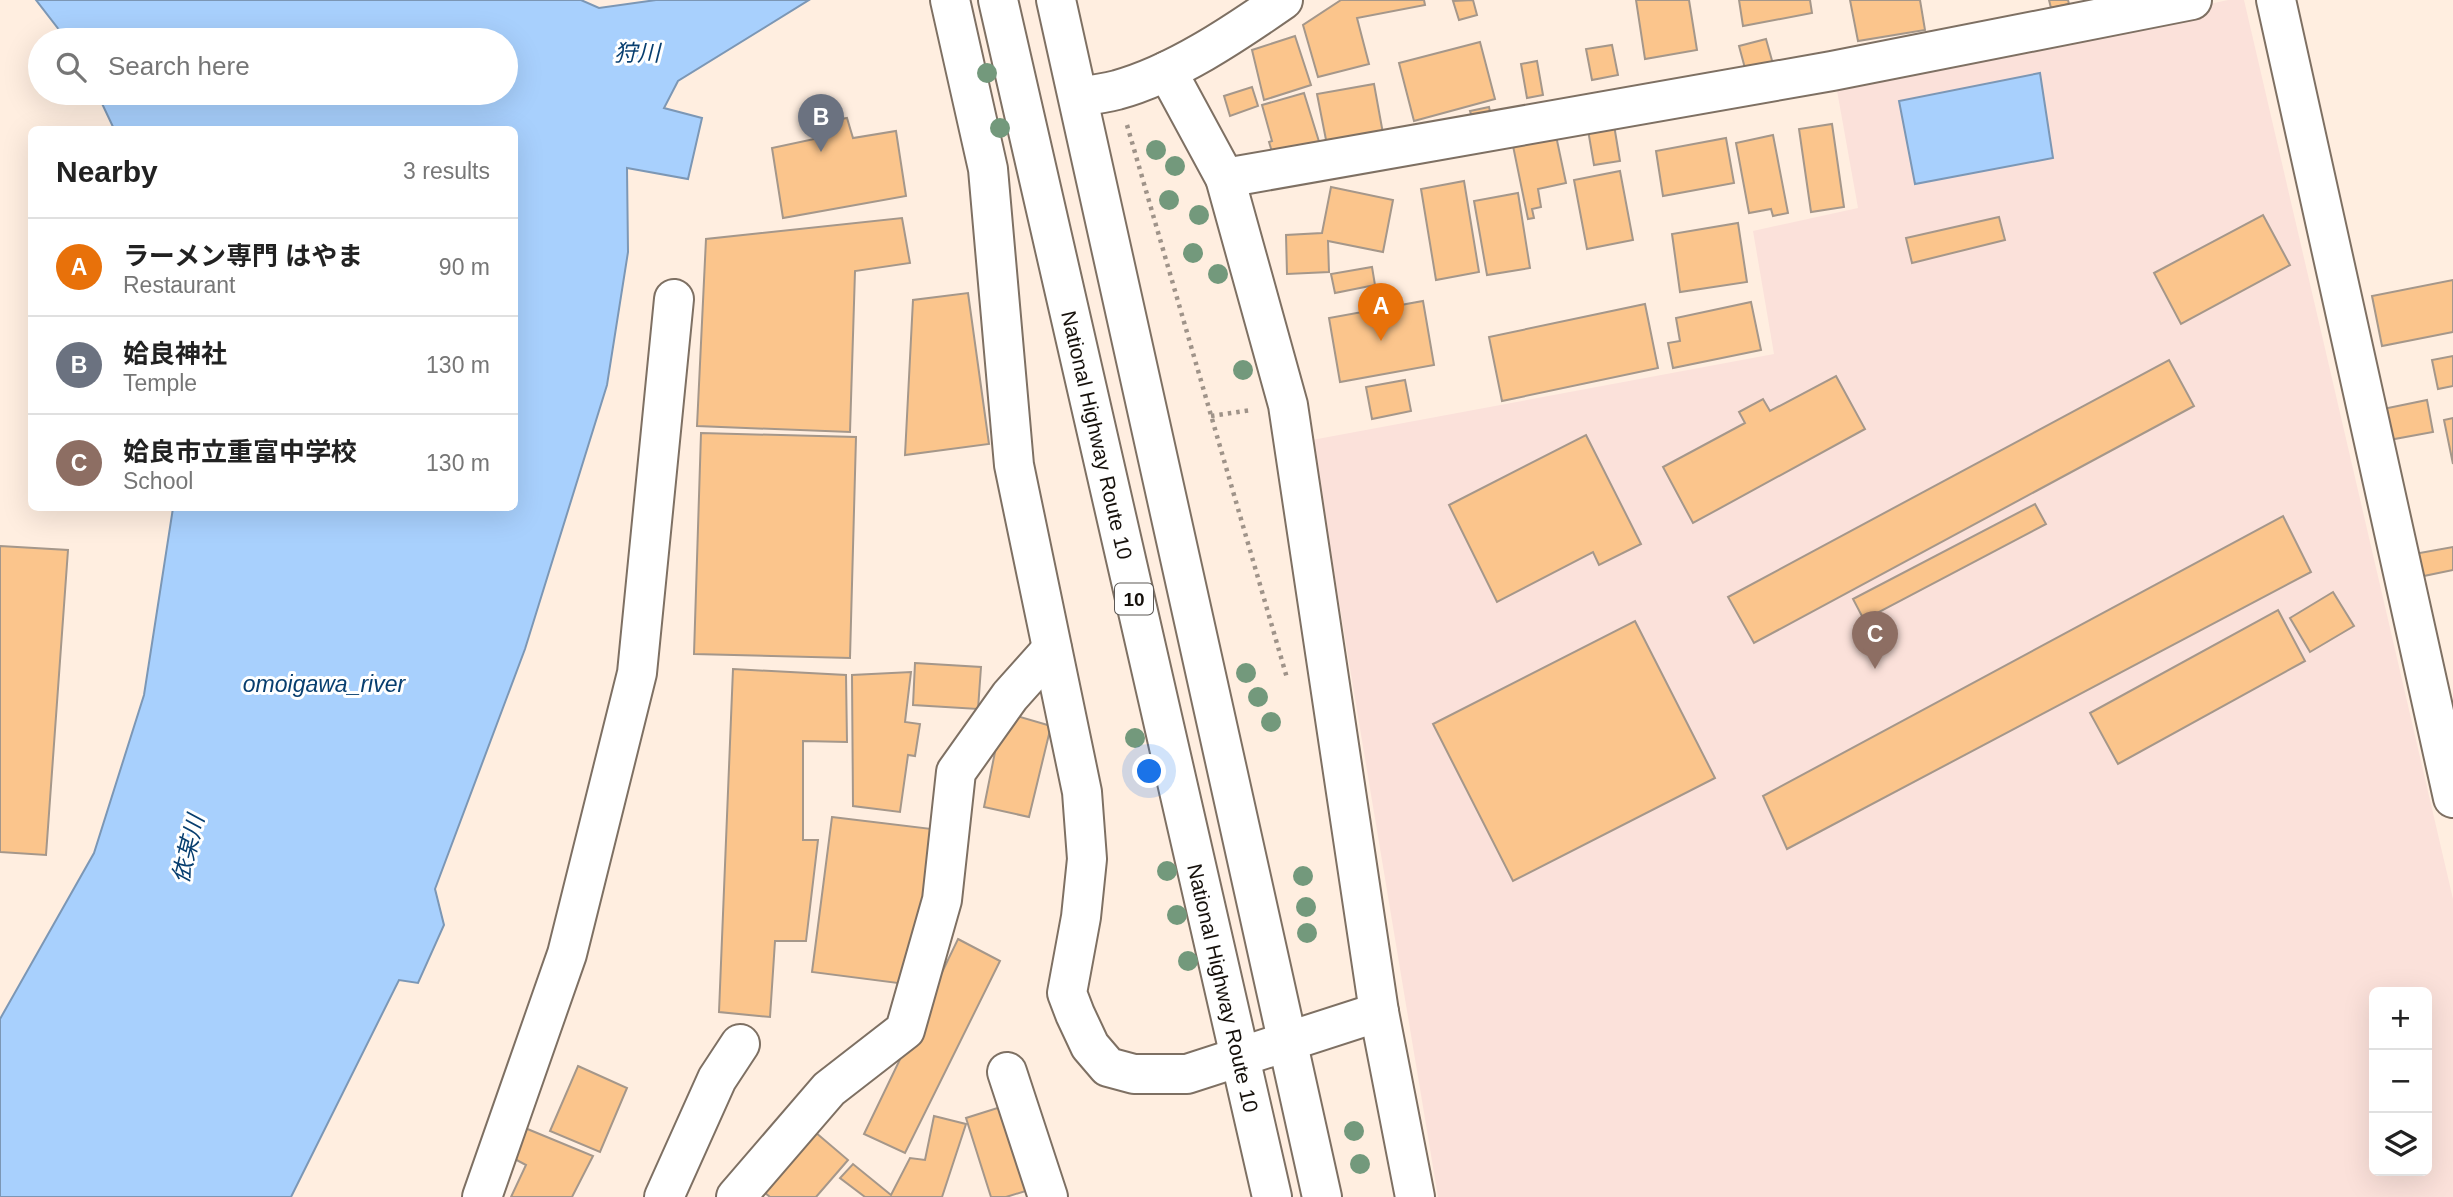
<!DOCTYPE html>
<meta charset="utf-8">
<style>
:root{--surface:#fff;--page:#f2f2f2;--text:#222;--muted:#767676;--line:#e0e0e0;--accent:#b6439d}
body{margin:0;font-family:Helvetica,"Noto Sans JP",sans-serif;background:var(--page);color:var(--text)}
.controls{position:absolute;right:21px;bottom:21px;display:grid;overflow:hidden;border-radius:10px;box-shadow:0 7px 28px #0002}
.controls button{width:63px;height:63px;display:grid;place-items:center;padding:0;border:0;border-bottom:2px solid var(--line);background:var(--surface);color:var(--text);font:35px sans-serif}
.you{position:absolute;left:1150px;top:772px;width:24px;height:24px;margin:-18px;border:5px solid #fff;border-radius:50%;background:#1a73e8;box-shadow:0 0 0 10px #1a73e833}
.badge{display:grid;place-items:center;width:46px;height:46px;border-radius:50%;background:var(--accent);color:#fff;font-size:23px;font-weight:700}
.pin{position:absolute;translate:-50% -58px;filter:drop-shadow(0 2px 4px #0008)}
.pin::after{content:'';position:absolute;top:37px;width:24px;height:21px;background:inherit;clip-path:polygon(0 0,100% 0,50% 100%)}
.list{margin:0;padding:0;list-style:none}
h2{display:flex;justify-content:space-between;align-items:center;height:91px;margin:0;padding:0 28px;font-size:30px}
h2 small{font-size:23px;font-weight:400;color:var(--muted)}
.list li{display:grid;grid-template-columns:46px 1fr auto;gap:21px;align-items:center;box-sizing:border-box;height:98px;padding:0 28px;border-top:2px solid var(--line)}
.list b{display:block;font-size:26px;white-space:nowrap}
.list p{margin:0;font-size:23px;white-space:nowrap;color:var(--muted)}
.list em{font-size:23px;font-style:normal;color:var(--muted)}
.icon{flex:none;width:38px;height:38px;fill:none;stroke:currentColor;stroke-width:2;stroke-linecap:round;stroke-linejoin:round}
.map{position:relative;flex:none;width:2453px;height:1197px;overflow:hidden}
.search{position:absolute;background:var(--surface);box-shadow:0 7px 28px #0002;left:28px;top:28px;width:490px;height:77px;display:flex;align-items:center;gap:18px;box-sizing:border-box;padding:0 24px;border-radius:38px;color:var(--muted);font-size:26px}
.panel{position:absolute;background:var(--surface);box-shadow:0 7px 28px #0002;left:28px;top:126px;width:490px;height:385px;border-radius:10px}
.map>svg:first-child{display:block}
.education{fill:#fbe1da;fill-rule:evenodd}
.water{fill:#a8d0fd;stroke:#7c97b5;stroke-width:2}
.building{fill:#fbc58c;stroke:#a5978a;stroke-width:2}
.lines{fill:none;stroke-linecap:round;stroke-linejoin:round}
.minor-casing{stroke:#7e7063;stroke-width:42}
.highway-casing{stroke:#7e7063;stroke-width:42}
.path{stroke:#9f9389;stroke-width:4.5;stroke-dasharray:3.5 5;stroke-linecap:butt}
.minor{stroke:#fff;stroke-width:38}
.highway{stroke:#fff;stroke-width:38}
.tree{fill:#73997c}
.labels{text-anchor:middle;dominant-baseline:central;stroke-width:6;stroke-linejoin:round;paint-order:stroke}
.shield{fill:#fff;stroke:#5c5855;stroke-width:2}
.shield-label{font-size:19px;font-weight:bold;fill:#16110c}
.street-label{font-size:21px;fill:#16110c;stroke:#fff}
.water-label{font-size:23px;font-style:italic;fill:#073e6f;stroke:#fff}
</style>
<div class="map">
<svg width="2453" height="1197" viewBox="0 0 2453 1197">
<rect width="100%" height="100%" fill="#ffeee0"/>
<path class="education" d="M 2228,0 L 2244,0 L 2453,899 L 2453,1197 L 1438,1197 L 1312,440 L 1774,354 L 1753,231 L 1858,208 L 1836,85 ZM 2374,992 L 2427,992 L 2427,1171 L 2374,1171 Z"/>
<g class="water">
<path d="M 36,0 L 581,0 L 599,8 L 656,0 L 809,0 L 678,81 L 664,108 L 702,118 L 688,179 L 627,168 L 628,252 L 607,385 L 525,649 L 435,889 L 444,925 L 418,983 L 399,980 L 291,1197 L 0,1197 L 0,1019 L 94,853 L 144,695 L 173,508 L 514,508 L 514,130 L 114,129 L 97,93 L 506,93 L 506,40 L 67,40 Z"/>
<path d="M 2040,73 L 2053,158 L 1915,184 L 1899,101 Z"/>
</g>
<g class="building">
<path d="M 1341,0 L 1424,0 L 1425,5 L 1357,18 L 1369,64 L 1318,77 L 1303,25 Z"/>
<path d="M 1473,0 L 1477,15 L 1459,20 L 1453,1 Z"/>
<path d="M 1636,0 L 1689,0 L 1697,50 L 1645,59 Z"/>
<path d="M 1739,0 L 1810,0 L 1812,13 L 1743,26 Z"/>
<path d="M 1850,0 L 1920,0 L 1925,30 L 1858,41 Z"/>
<path d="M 2049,0 L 2068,0 L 2069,4 L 2051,8 Z"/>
<path d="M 1295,36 L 1311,85 L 1264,100 L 1252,50 Z"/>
<path d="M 1766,39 L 1773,64 L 1746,72 L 1739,46 Z"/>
<path d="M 1480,42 L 1495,99 L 1414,121 L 1399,63 Z"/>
<path d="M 1612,45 L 1618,75 L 1592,80 L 1586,49 Z"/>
<path d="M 1537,61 L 1543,95 L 1527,98 L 1521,64 Z"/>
<path d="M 1374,84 L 1384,139 L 1328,150 L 1317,94 Z"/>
<path d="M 1252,87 L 1258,106 L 1230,116 L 1224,96 Z"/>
<path d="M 1304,93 L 1321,148 L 1275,162 L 1269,142 L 1272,141 L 1262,105 Z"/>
<path d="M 1489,107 L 1491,116 L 1473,120 L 1470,111 Z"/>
<path d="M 847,118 L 853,138 L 896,131 L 906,196 L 783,218 L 772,148 L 819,138 L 817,123 Z"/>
<path d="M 1832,124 L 1844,207 L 1811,212 L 1799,129 Z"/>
<path d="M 1614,125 L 1620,161 L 1594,165 L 1588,130 Z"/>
<path d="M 1555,131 L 1566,183 L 1538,189 L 1541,207 L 1532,209 L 1534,218 L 1528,219 L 1512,141 Z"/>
<path d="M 1773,135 L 1788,213 L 1773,216 L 1771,209 L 1749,213 L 1736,143 Z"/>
<path d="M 1726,138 L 1734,183 L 1663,196 L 1656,151 Z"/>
<path d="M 1620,171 L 1633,240 L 1587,249 L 1574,180 Z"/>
<path d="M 1464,181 L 1479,272 L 1436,280 L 1421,189 Z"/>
<path d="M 1331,187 L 1393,200 L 1383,252 L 1328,241 L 1329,272 L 1287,274 L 1286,235 L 1322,233 Z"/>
<path d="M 1518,193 L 1530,268 L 1487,275 L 1474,201 Z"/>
<path d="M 2263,215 L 2290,265 L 2181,324 L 2154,273 Z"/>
<path d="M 1999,217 L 2005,240 L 1912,263 L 1906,238 Z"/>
<path d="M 902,218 L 910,263 L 855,271 L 850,432 L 697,426 L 706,239 Z"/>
<path d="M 1738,223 L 1747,282 L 1680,292 L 1672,234 Z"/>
<path d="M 1372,267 L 1375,285 L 1335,293 L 1331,274 Z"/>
<path d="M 2453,280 L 2453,332 L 2382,346 L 2372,296 Z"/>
<path d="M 968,293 L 989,444 L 905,455 L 913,300 Z"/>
<path d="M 1423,301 L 1434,365 L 1340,382 L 1329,318 Z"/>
<path d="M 1751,302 L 1761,350 L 1673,368 L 1668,343 L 1680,341 L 1676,318 Z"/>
<path d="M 1645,304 L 1658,368 L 1502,401 L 1489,337 Z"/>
<path d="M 2453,356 L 2453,386 L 2438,389 L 2432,360 Z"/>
<path d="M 2169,360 L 2194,406 L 1754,643 L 1728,597 Z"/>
<path d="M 1836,376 L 1865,429 L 1693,523 L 1663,467 L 1745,423 L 1739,412 L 1763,399 L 1770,411 Z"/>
<path d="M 1405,380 L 1411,411 L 1372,419 L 1366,387 Z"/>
<path d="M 2427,400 L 2433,432 L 2389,440 L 2383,409 Z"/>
<path d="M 2453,418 L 2453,464 L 2444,420 Z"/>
<path d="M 701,433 L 856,437 L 850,658 L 694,654 Z"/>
<path d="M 1586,435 L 1641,544 L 1599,565 L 1593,552 L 1497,602 L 1449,505 Z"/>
<path d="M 2035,504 L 2046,524 L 1864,620 L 1853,599 Z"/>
<path d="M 2283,516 L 2311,572 L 1787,849 L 1763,796 Z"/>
<path d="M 0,546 L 68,550 L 46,855 L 0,852 Z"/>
<path d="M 2453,547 L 2453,570 L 2419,577 L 2414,554 Z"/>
<path d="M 2333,592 L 2354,626 L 2310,652 L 2290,618 Z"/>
<path d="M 2278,610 L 2305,661 L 2118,764 L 2090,713 Z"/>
<path d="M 1635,621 L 1715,778 L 1513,881 L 1433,724 Z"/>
<path d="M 915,663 L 981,667 L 978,709 L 913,705 Z"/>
<path d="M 733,669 L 846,675 L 847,742 L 803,741 L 803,840 L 818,840 L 806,941 L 775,941 L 770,1017 L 719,1012 Z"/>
<path d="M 911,672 L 905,722 L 920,724 L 915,756 L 908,755 L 900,812 L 853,806 L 852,675 Z"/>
<path d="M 1003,712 L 1051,726 L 1029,817 L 984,807 Z"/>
<path d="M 832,817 L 932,829 L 913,985 L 812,972 Z"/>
<path d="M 958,939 L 1000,961 L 905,1153 L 864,1134 Z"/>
<path d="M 578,1066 L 627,1088 L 600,1152 L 550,1131 Z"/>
<path d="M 1007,1105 L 1032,1189 L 1006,1197 L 991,1197 L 966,1118 Z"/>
<path d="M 934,1116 L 966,1124 L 942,1197 L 865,1197 L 840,1178 L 853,1164 L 891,1195 L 910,1158 L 925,1160 Z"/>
<path d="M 808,1126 L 848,1160 L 816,1197 L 770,1197 L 758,1187 Z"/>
<path d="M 525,1128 L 593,1156 L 572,1197 L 511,1197 L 526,1165 L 511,1157 Z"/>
</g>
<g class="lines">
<g class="minor-casing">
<g id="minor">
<path d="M 950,0 L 988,169 L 1014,465 L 1082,792 L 1087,859 L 1081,917 L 1067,993 L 1075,1014 L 1090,1046 L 1108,1067 L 1134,1074 L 1187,1074 L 1379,1012"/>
<path d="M 2276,0 L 2453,798"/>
<path d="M 1167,71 L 1225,178 L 1288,405 L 1379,1012 L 1415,1197"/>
<path d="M 1079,97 C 1092,95 1105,93 1117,90 C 1175,74 1234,34 1283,0"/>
<path d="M 1225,178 L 1832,71 L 2192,0"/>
<path d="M 1007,1072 L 1048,1197"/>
<path d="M 482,1197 L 567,954 L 637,673 L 674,299"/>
<path d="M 664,1197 L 717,1079 L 740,1044"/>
<path d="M 736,1197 L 829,1089 L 905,1030 L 942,900 L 956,772 L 1010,696 L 1052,649"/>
</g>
</g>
<g class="highway-casing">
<g id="highway">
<path d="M 998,0 L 1272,1197"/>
<path d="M 1056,0 L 1322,1197"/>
</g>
</g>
<g class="path">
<path d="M 1127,125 L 1287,678"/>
<path d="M 1211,416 L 1251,410"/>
</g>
<use href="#minor" class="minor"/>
<use href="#highway" class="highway"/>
</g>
<g class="tree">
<circle cx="987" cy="73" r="10"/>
<circle cx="1000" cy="128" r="10"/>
<circle cx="1156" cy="150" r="10"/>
<circle cx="1175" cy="166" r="10"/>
<circle cx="1169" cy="200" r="10"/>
<circle cx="1199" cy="215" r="10"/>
<circle cx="1193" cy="253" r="10"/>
<circle cx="1218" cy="274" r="10"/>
<circle cx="1243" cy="370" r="10"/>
<circle cx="1246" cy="673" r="10"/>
<circle cx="1258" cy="697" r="10"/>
<circle cx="1271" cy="722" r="10"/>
<circle cx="1135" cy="738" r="10"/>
<circle cx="1167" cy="871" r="10"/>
<circle cx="1303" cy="876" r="10"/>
<circle cx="1306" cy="907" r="10"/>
<circle cx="1177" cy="915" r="10"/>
<circle cx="1307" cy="933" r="10"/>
<circle cx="1188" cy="961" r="10"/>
<circle cx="1354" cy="1131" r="10"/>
<circle cx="1360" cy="1164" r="10"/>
</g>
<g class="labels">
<rect class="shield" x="1115" y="583.5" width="38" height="31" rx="5"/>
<g class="shield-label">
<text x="1134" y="599">10</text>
</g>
<g class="street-label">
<text transform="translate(1097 435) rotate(77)">National Highway Route 10</text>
<text transform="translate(1223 988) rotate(77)">National Highway Route 10</text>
</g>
<g class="water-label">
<text x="637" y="53">狩川</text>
<text x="324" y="684">omoigawa_river</text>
<text transform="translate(188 849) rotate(-76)">依某川</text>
</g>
</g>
</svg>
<div class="controls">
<button>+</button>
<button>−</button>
<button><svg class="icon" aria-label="layers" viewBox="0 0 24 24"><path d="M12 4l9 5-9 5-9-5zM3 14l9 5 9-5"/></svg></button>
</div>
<div class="you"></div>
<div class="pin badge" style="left:1381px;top:341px;background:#e8710a">A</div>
<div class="pin badge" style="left:821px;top:152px;background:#6b7280">B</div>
<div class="pin badge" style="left:1875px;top:669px;background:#8d6e63">C</div>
<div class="search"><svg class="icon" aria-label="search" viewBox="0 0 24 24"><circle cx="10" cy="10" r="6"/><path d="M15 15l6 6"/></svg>Search here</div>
<section class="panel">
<h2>Nearby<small>3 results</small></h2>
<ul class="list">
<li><span class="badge" style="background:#e8710a">A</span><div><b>ラーメン専門 はやま</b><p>Restaurant</p></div><em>90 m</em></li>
<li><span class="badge" style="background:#6b7280">B</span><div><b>姶良神社</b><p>Temple</p></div><em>130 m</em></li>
<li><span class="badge" style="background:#8d6e63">C</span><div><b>姶良市立重富中学校</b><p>School</p></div><em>130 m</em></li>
</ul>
</section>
</div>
